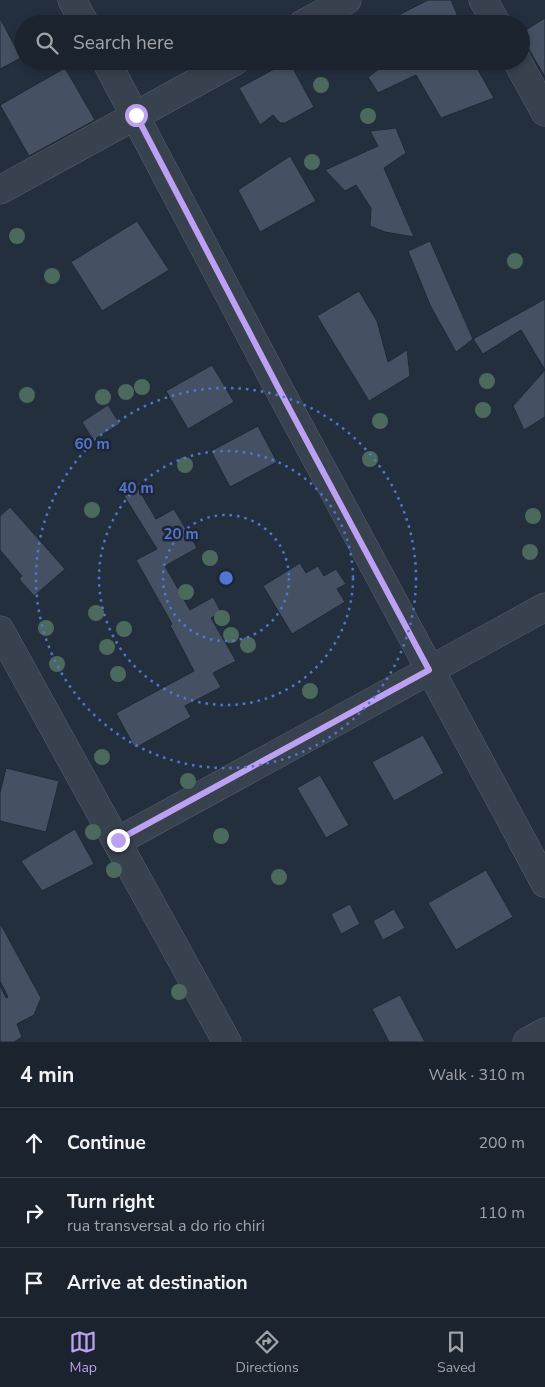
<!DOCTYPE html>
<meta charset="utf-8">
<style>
:root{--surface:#1b232e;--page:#242b36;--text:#f1f3f6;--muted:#a0a4aa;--line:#39404a;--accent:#bca0f2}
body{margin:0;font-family:"Nunito Sans",sans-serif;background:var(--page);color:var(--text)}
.stop{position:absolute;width:15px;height:15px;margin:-11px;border:4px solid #bca0f2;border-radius:50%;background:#fff}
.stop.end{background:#bca0f2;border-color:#fff;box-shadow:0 1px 5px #0008}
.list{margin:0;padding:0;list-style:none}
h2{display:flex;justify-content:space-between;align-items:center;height:65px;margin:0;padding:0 20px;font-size:21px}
h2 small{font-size:16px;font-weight:400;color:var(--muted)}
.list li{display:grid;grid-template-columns:32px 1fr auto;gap:15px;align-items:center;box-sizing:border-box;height:70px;padding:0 20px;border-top:1px solid var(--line)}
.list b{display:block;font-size:19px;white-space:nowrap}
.list p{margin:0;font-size:16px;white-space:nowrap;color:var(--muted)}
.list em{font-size:16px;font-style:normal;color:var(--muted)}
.icon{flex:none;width:28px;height:28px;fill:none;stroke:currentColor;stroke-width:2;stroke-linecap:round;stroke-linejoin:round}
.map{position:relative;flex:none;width:545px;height:1042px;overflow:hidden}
.search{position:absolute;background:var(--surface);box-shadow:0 2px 8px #0003;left:15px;right:15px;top:15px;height:55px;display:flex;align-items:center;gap:12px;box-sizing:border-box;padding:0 18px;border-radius:28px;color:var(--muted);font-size:19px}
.sheet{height:275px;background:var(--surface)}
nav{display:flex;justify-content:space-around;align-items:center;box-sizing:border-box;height:70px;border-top:1px solid var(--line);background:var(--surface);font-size:14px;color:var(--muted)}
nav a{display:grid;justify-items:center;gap:2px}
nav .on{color:var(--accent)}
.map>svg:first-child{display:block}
.building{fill:#455162;stroke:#1f2835}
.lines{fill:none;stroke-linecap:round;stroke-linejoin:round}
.minor-casing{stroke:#565f6c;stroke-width:29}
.minor{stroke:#38414e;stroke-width:28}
.tree{fill:#4b6a5d}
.route{stroke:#bca0f2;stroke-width:6}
.ring{fill:none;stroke:#5274d3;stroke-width:2.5;stroke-dasharray:2.5 5}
.centre{fill:#5274d3;stroke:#1d2633;stroke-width:2.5}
.ring-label{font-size:15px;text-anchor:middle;font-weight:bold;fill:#5274d3;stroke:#1d2633;stroke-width:5;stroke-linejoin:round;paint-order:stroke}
</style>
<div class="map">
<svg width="545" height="1042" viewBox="0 0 545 1042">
<rect width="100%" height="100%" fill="#242f3e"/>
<g class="building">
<path d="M 428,0 L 451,0 L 461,24 L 381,24 Z"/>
<path d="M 0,18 L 21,58 L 0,69 Z"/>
<path d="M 545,18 L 545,77 L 521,36 L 521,33 Z"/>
<path d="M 289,61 L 314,107 L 285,123 L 280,123 L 273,115 L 260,125 L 239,88 Z"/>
<path d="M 390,61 L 473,61 L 494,98 L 441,118 L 416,75 L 378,93 L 368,77 Z"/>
<path d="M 65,68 L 95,120 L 29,156 L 0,105 Z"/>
<path d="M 396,128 L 406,153 L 384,168 L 414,237 L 385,232 L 370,226 L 371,208 L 356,185 L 345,191 L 325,170 L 378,146 L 370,131 Z"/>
<path d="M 290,156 L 316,201 L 260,232 L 238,190 Z"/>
<path d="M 137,221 L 169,270 L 102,311 L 71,262 Z"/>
<path d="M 430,241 L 473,339 L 456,352 L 430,305 L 408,251 Z"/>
<path d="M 359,291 L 377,321 L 388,362 L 407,350 L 410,376 L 369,401 L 317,316 Z"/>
<path d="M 545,299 L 545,417 L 524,430 L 513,406 L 545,370 L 521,330 L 483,354 L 473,339 Z"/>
<path d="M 212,365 L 234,402 L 188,429 L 166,391 Z"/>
<path d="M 108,405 L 120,424 L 93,440 L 82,422 Z"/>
<path d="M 258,426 L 277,462 L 230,487 L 211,451 Z"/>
<path d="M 135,483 L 156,519 L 174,509 L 197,548 L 165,566 L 190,610 L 213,597 L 221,612 L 211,618 L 236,661 L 213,673 L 221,687 L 185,706 L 191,717 L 135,748 L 116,713 L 194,671 L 170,625 L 172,624 L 136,560 L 157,549 L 121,491 Z"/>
<path d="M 10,507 L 65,569 L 34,596 L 19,579 L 22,576 L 0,550 L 0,516 Z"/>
<path d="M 300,563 L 306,573 L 318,566 L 324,576 L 336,569 L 346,584 L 337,589 L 345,602 L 292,634 L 263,586 Z"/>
<path d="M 423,735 L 444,773 L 394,801 L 372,762 Z"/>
<path d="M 6,768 L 59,781 L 46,832 L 0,821 L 0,793 Z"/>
<path d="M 320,775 L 349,825 L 326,838 L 297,788 Z"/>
<path d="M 75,829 L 94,864 L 42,891 L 21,861 Z"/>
<path d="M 486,870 L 513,917 L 456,950 L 428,903 Z"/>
<path d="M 350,904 L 360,924 L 341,934 L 331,914 Z"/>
<path d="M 394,909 L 405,928 L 383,940 L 373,921 Z"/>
<path d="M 0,923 L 41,998 L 34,1015 L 17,1024 L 22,1037 L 14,1042 L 0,1042 L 0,985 L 6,998 L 8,997 L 0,981 Z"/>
<path d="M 400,995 L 425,1042 L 389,1042 L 372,1009 Z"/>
</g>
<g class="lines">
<g class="minor-casing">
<g id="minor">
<path d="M 72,0 L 85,24"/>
<path d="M 483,0 L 497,24"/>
<path d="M 303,24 L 347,0"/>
<path d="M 106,61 L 280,391 L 545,883"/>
<path d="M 517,61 L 545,112"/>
<path d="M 0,190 L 235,61"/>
<path d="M 0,630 L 227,1042"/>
<path d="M 118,841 L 545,607"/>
<path d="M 527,1042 L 545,1032"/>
</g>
</g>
<use href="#minor" class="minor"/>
</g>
<g class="tree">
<circle cx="321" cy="85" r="8"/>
<circle cx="368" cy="116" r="8"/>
<circle cx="312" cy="162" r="8"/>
<circle cx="17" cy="236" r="8"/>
<circle cx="515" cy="261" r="8"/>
<circle cx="52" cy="276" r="8"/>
<circle cx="487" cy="381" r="8"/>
<circle cx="142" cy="387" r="8"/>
<circle cx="126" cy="392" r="8"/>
<circle cx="27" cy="395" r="8"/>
<circle cx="103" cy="397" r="8"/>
<circle cx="483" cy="410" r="8"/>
<circle cx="380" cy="421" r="8"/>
<circle cx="370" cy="459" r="8"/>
<circle cx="185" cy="465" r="8"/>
<circle cx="92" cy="510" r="8"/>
<circle cx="533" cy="516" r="8"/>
<circle cx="530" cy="552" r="8"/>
<circle cx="210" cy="558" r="8"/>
<circle cx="186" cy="592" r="8"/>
<circle cx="96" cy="613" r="8"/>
<circle cx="222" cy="618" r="8"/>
<circle cx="46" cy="628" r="8"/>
<circle cx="124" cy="629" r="8"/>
<circle cx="231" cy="635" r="8"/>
<circle cx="248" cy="645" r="8"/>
<circle cx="107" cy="647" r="8"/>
<circle cx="57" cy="664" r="8"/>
<circle cx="118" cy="674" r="8"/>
<circle cx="310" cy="691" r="8"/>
<circle cx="102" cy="757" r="8"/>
<circle cx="188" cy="781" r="8"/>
<circle cx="93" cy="832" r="8"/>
<circle cx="221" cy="836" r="8"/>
<circle cx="114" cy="870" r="8"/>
<circle cx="279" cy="877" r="8"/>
<circle cx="179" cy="992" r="8"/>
</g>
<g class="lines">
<path class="route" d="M 118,840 L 429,670 L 280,391 L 136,115"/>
</g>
<g class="ring">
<circle cx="226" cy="578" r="63"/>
<circle cx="226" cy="578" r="127"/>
<circle cx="226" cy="578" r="190"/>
</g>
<circle cx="226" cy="578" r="8" class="centre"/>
<g class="ring-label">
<text x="92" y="449">60 m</text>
<text x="136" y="493">40 m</text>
<text x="181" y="539">20 m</text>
</g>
</svg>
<div class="stop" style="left:136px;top:115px"></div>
<div class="stop end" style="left:118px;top:840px"></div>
<div class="search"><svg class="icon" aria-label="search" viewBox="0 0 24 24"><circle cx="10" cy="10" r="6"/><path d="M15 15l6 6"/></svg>Search here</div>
</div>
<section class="sheet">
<h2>4 min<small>Walk · 310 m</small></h2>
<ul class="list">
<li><svg class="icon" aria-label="ahead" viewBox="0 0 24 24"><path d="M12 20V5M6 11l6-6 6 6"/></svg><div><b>Continue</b></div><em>200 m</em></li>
<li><svg class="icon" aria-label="right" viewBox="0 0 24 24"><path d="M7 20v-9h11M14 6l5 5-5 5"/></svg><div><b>Turn right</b><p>rua transversal a do rio chiri</p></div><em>110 m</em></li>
<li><svg class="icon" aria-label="arrive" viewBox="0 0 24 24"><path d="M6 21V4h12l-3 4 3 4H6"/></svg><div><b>Arrive at destination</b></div></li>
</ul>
</section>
<nav>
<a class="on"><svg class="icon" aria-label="map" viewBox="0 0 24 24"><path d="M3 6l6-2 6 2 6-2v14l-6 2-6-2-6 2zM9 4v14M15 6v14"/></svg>Map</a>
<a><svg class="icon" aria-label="directions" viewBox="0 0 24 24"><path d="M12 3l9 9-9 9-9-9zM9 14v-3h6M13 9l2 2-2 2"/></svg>Directions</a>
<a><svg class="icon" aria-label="saved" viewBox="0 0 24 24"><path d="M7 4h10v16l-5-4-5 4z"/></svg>Saved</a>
</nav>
